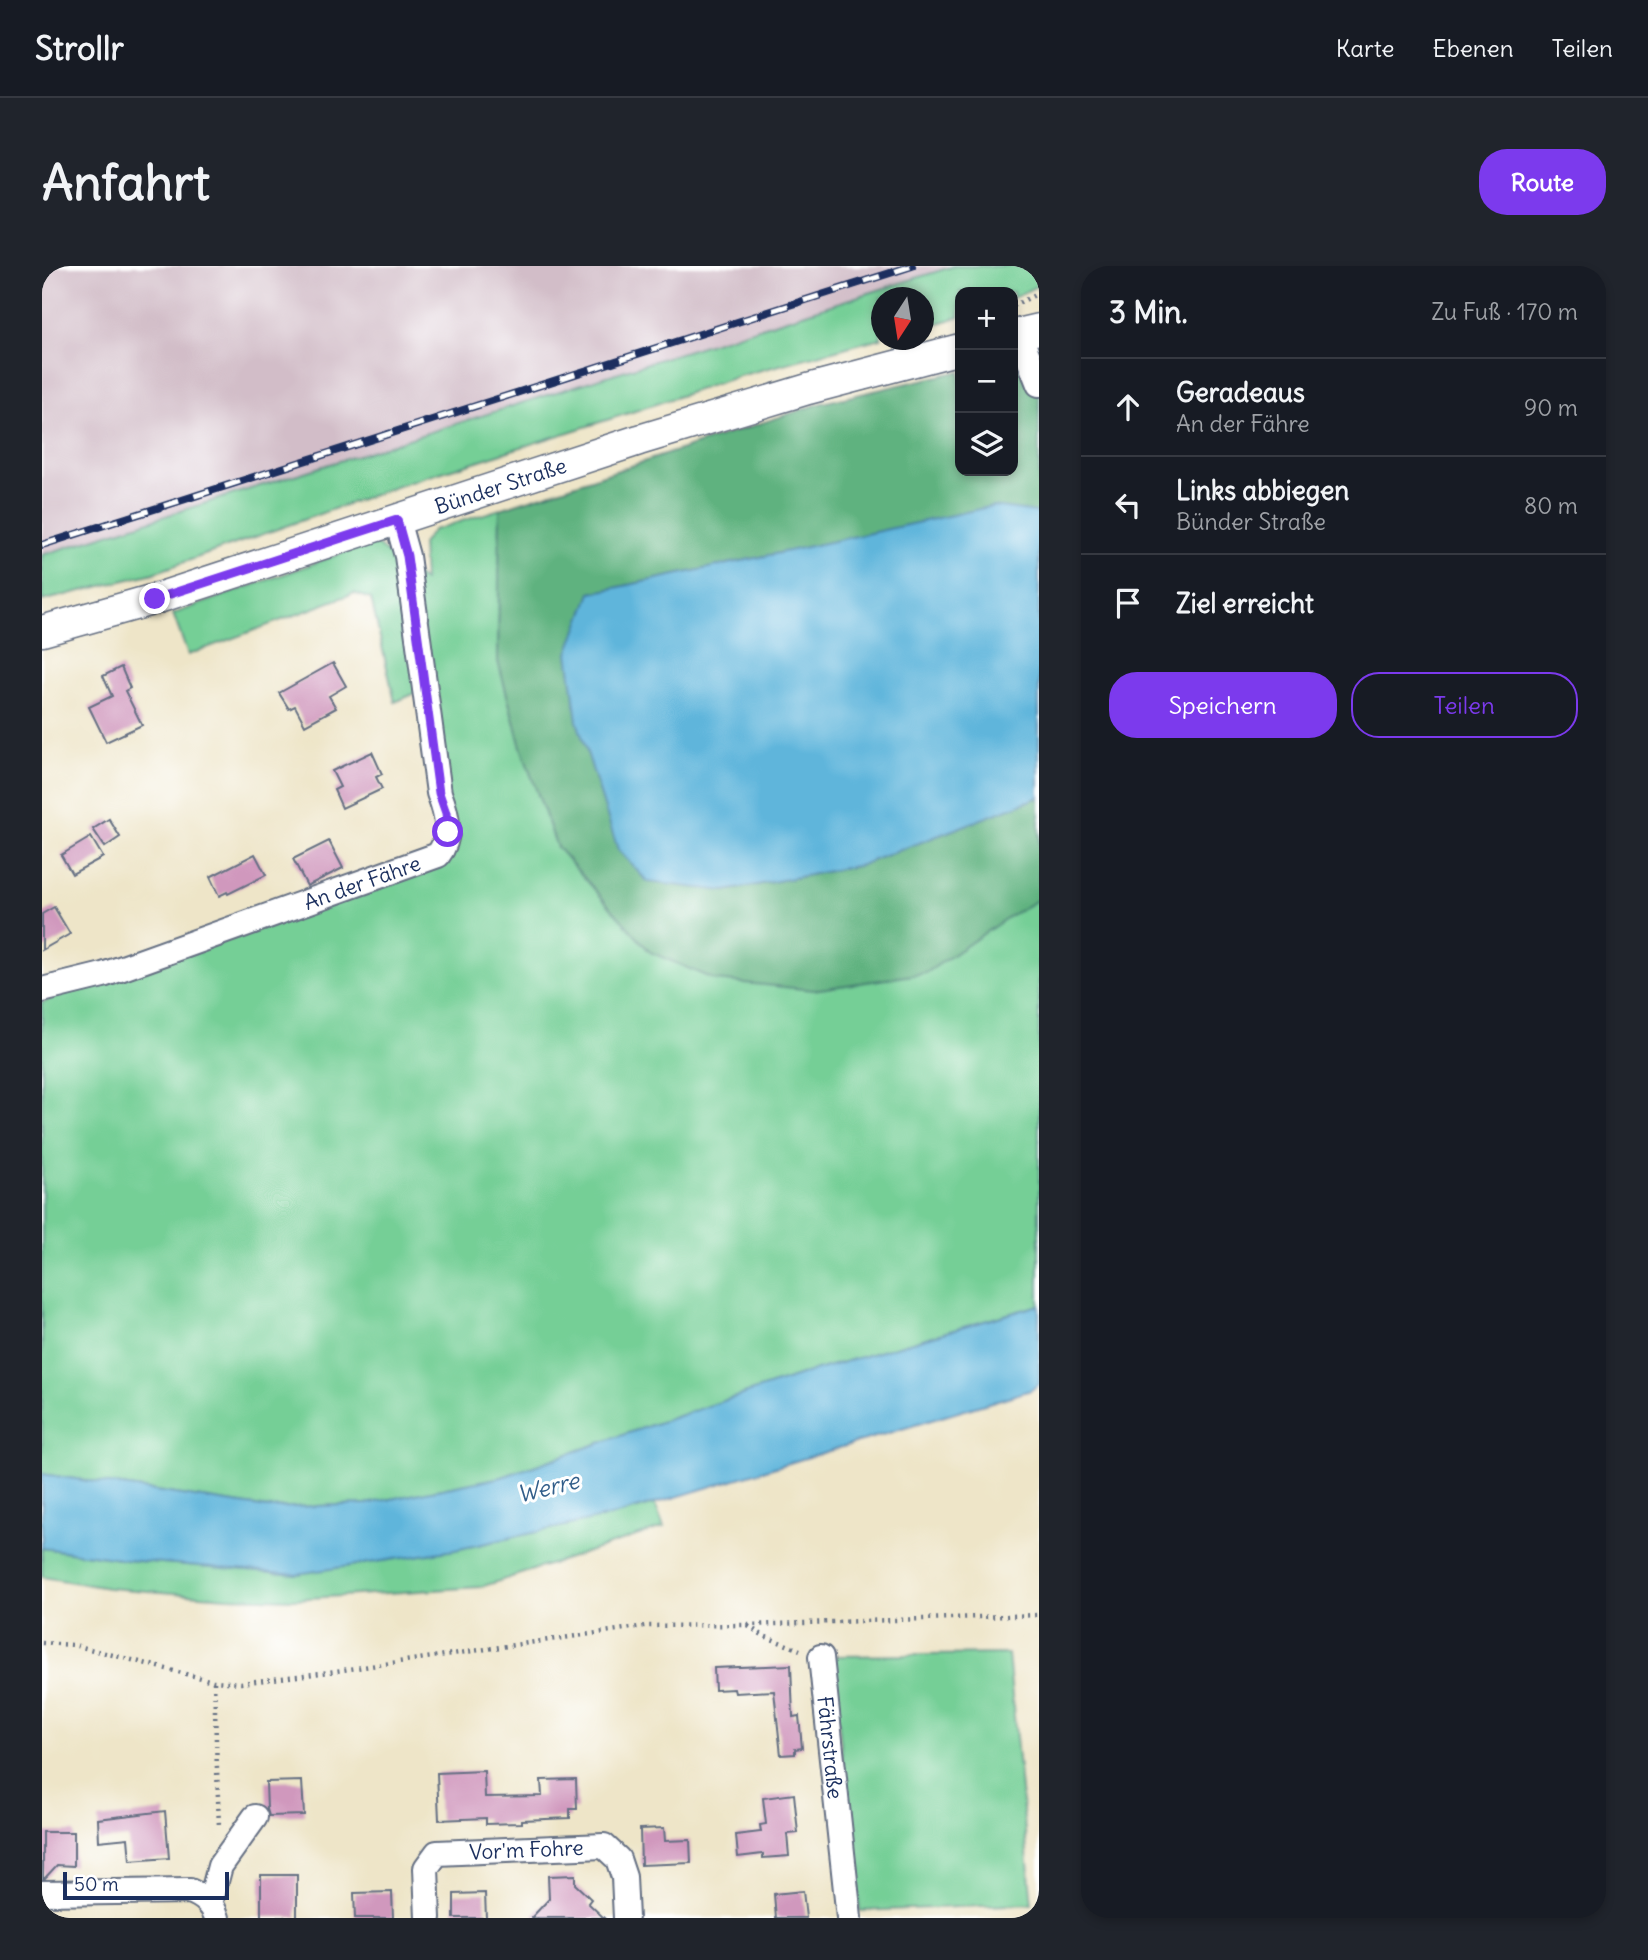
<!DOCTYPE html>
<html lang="de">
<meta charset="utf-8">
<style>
:root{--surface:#171b24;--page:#20242c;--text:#f1f3f6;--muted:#9ea1a6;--line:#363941;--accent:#7c3aed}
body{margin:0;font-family:Delius,sans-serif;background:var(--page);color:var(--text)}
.controls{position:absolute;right:21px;top:21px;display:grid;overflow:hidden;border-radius:14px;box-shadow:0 4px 10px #0003}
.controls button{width:63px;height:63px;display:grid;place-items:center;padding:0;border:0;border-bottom:2px solid var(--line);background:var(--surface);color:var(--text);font:35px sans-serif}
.compass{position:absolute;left:829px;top:21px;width:63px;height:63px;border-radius:50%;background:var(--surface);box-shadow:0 4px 10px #0003;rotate:192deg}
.scale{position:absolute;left:21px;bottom:18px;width:166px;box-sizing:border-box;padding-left:7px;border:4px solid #1b2f5e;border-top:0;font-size:19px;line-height:24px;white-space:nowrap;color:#1b2f5e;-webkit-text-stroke:5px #fff;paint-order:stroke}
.stop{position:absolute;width:21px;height:21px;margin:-16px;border:5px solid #7c3aed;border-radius:50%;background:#fff}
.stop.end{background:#7c3aed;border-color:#fff;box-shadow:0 2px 7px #0008}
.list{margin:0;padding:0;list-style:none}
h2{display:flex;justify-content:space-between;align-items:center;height:91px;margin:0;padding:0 28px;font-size:30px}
h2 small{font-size:23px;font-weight:400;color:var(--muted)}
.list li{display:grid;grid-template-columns:46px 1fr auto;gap:21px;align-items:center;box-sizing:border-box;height:98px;padding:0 28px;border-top:2px solid var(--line)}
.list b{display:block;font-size:26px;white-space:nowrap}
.list p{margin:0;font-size:23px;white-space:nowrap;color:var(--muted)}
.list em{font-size:23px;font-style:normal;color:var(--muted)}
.actions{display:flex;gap:14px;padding:21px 28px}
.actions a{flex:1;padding:16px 0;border:2px solid var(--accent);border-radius:28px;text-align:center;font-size:24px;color:var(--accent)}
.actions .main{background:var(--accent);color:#fff}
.icon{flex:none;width:38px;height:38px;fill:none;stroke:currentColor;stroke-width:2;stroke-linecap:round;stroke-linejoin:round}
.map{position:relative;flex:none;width:997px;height:1652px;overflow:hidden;border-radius:28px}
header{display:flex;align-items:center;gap:42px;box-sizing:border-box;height:98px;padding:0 35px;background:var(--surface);border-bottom:2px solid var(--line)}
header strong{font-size:33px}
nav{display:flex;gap:38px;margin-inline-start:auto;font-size:24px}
.intro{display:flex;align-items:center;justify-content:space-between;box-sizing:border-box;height:168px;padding:0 42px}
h1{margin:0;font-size:49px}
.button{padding:18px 32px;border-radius:28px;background:var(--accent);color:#fff;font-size:24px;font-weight:700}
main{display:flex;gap:42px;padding:0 42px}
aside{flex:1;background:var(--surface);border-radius:28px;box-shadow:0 4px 10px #0003}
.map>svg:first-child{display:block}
.industrial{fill:#d2bdc8}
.green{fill:#74cf96;stroke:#487f7a;stroke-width:2}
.forest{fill:#5fb27f;stroke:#3d706e;stroke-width:2}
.water{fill:#5eb5db;stroke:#3c729c;stroke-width:2}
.building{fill:#d098bd}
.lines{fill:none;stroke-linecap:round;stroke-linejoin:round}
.minor-casing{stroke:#656f83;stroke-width:28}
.major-casing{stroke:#656f83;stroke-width:33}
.path{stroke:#656f83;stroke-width:4.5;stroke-dasharray:2 5;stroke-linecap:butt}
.minor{stroke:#fff;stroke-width:24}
.major{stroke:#fff;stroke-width:30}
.rail-casing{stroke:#1b2f5e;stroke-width:8}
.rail{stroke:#fff;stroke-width:5;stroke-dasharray:16;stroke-linecap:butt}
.route{stroke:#7c3aed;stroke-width:9}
.labels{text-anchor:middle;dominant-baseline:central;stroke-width:6;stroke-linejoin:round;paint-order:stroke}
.street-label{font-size:21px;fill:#1b2f5e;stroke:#fff}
.water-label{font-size:23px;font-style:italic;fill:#325e8a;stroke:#fff}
</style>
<header>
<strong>Strollr</strong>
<nav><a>Karte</a><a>Ebenen</a><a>Teilen</a></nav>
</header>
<div class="intro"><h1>Anfahrt</h1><a class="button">Route</a></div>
<main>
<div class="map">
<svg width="997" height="1652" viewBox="0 0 997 1652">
<rect width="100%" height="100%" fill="#fff"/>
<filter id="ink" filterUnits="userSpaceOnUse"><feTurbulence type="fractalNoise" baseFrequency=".0143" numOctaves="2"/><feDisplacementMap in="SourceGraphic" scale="14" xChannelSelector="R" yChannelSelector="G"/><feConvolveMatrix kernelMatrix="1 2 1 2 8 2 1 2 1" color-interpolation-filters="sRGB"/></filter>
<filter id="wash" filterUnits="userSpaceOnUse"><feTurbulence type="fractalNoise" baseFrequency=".00686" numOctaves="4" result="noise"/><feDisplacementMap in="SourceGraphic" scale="28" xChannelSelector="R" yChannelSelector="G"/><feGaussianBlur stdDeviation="1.57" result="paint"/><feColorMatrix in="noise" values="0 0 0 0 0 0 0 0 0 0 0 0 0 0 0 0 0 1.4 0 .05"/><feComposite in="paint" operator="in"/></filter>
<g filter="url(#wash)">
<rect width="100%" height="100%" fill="#eee5c8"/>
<path class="industrial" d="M 0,0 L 912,0 L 0,289 Z"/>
<g class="green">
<path d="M 912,0 L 997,0 L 997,19 L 971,32 L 971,26 L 918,26 L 918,51 L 882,61 L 881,32 L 839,32 L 839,72 L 697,110 L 587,147 L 359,219 L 112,307 L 0,335 L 0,289 Z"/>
<path d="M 458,243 L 456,395 L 479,481 L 515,581 L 966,651 L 997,633 L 997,1039 L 768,1106 L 598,1163 L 460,1211 L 324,1238 L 226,1242 L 0,1208 L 0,736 L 401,592 L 390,420 L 353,436 L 329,333 L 312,327 L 146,389 L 131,348 L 331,276 L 382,315 L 380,278 L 391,264 Z"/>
<path d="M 613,1238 L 622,1261 L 439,1321 L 252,1333 L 185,1331 L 66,1322 L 0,1311 L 0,1282 L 84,1294 L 255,1308 L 578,1248 Z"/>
<path d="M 966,1388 L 990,1638 L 818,1645 L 789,1390 Z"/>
</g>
<path class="forest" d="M 997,86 L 997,249 L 994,246 L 737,287 L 549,327 L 683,625 L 819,599 L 997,531 L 997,633 L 966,651 L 884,707 L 771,724 L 673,714 L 608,686 L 515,581 L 479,481 L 456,395 L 458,243 L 780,137 L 918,105 L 918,205 L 971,205 L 971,92 Z"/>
<g class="water">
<path d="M 951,240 L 994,246 L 997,249 L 997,531 L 819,599 L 683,625 L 606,616 L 576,584 L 535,455 L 526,387 L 549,327 L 737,287 Z"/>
<path d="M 997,1039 L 997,1118 L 989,1124 L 578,1248 L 413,1284 L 255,1308 L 84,1294 L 0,1282 L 0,1208 L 226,1242 L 324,1238 L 460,1211 L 598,1163 L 768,1106 Z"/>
</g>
<g id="blocks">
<g class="building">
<path d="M 291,397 L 304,420 L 287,430 L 294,442 L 263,459 L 253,440 L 247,443 L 237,427 Z"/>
<path d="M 79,401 L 88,422 L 83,425 L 100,459 L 64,476 L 47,441 L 70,430 L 61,410 Z"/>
<path d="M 330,486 L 340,508 L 334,511 L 340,523 L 300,542 L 292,524 L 298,521 L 290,505 Z"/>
<path d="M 67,553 L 78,571 L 63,581 L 51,563 Z"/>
<path d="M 49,571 L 61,591 L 30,608 L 19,589 Z"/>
<path d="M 287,575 L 301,602 L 265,620 L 251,593 Z"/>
<path d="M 213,588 L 224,609 L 186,628 L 185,626 L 177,630 L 168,611 Z"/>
<path d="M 12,641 L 28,668 L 0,684 L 0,648 Z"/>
<path d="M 749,1399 L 751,1451 L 757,1450 L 760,1482 L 753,1483 L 753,1488 L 739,1489 L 732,1425 L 693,1427 L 692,1423 L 673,1424 L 672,1402 Z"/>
<path d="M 442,1505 L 443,1531 L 500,1530 L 499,1514 L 534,1513 L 535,1543 L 528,1543 L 528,1552 L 480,1554 L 480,1557 L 444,1558 L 444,1552 L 397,1554 L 395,1507 Z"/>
<path d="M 260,1515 L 262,1549 L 227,1550 L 225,1543 L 224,1516 Z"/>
<path d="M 752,1528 L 756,1567 L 745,1568 L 747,1590 L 721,1592 L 721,1588 L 696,1591 L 694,1569 L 719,1566 L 718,1559 L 724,1558 L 721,1532 Z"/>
<path d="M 123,1545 L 127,1592 L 88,1595 L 86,1572 L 57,1575 L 56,1553 Z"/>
<path d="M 622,1562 L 623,1575 L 648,1574 L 649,1597 L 599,1599 L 598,1563 Z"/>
<path d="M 1,1566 L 32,1566 L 32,1600 L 15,1599 L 3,1612 L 1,1612 Z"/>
<rect x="219" y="1609" width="36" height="42"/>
<path d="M 533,1609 L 533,1618 L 549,1633 L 546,1637 L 562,1652 L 489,1652 L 507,1633 L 506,1610 Z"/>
<path d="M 761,1625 L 764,1652 L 734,1652 L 732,1628 Z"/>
<path d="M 350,1626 L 351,1652 L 313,1652 L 312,1627 Z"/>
<path d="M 443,1627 L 444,1652 L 412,1652 L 412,1628 Z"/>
</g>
</g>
</g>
<g filter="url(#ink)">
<use href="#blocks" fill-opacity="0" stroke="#656f83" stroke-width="2"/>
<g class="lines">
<g class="minor-casing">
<g id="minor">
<path d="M 977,68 L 997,118"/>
<path id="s1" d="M 0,724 L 61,709 L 396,589 C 411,570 405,548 397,527 L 365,290 L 355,254"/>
<path id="s2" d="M 779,1391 L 807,1652"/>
<path d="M 0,1627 L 148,1625 C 162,1631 171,1638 175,1652"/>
<path d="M 168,1638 L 178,1600 L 213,1551"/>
<path id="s3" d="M 386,1652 L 384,1602 L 395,1587 L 562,1580 L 576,1593 L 582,1611 L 584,1652"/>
</g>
</g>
<g class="major-casing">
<g id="major">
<path d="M 971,69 L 997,63"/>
<path id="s4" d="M 0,365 L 113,333 L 597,174 L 766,123 L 918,83"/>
</g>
</g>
<g class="path">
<path d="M 971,40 L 997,27"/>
<path d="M 706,1360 L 722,1370 L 758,1384"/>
<path d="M 0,1377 L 32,1379 L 171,1415 L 199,1417 L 287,1406 L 603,1360 L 705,1359 L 997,1349"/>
<path d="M 172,1416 L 177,1561"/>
</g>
<use href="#minor" class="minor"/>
<use href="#major" class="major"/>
<g class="rail-casing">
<path id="rail" d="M 0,279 L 870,0"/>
</g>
<use href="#rail" class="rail"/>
</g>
</g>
<g class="lines" filter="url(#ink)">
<path class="route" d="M 113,333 L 355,254 L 365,290 L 397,527 L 404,547 L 406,566"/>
</g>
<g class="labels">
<g class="street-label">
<text stroke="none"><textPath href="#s4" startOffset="481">Bünder Straße</textPath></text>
<text stroke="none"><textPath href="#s1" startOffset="338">An der Fähre</textPath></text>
<text stroke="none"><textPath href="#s2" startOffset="91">Fährstraße</textPath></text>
<text stroke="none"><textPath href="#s3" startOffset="158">Vor'm Fohre</textPath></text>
</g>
<g class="water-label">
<text transform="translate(506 1221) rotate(-14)">Werre</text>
</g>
</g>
</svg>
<div class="controls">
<button>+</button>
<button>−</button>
<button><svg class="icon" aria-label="layers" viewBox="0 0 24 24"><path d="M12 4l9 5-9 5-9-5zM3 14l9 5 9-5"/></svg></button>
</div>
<svg class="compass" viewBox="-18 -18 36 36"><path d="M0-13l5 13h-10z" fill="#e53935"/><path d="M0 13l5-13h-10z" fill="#9ea1a6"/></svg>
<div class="scale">50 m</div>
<div class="stop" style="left:406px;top:566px"></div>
<div class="stop end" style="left:113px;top:333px"></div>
</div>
<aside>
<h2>3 Min.<small>Zu Fuß · 170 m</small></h2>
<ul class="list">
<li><svg class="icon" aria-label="ahead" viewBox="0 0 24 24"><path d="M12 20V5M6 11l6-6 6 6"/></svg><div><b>Geradeaus</b><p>An der Fähre</p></div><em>90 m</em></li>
<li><svg class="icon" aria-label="left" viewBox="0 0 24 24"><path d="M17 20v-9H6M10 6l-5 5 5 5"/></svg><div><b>Links abbiegen</b><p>Bünder Straße</p></div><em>80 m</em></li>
<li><svg class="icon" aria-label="arrive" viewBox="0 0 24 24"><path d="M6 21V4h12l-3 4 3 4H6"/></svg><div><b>Ziel erreicht</b></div></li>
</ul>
<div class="actions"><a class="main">Speichern</a><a>Teilen</a></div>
</aside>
</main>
